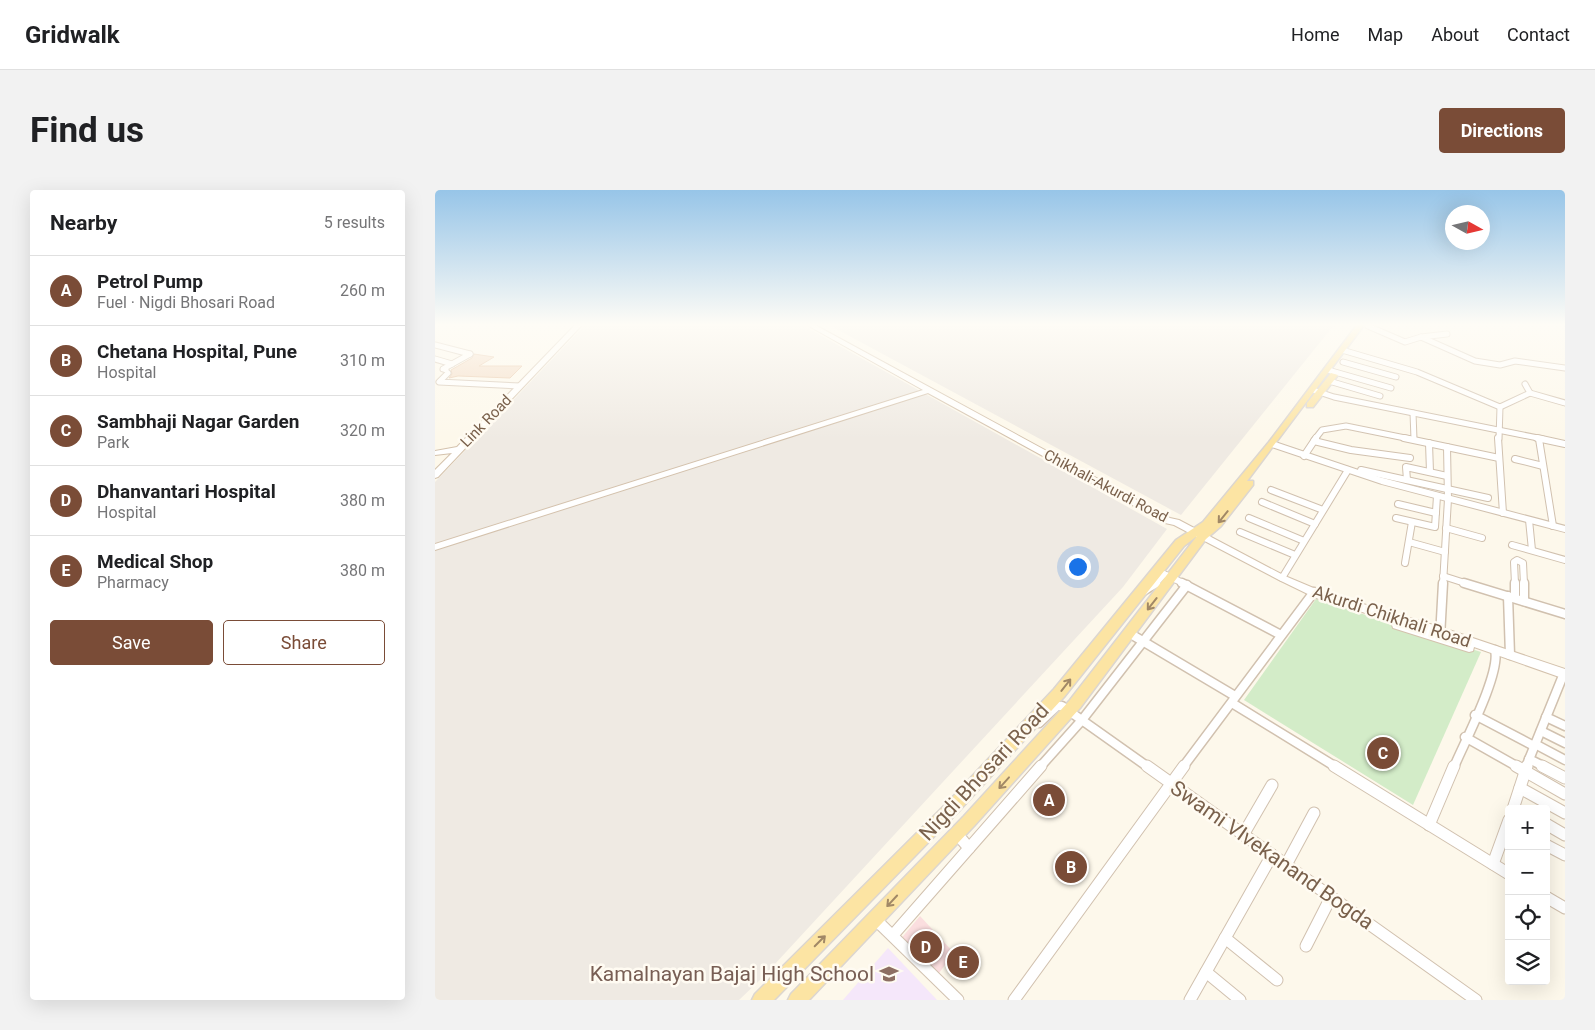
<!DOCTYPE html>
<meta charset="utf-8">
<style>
:root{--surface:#fff;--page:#f2f2f2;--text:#202124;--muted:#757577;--line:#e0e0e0;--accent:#7a4c37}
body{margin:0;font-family:Roboto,sans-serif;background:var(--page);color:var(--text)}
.controls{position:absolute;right:15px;bottom:15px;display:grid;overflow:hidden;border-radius:5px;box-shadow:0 5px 20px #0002}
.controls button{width:45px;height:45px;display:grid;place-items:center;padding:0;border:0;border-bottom:1px solid var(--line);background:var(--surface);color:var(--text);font:25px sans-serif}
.compass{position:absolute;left:1010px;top:15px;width:45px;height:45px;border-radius:50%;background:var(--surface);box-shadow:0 5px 20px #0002;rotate:98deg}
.you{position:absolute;left:642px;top:376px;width:18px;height:18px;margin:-12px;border:4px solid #fff;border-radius:50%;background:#1a73e8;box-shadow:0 0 0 8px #1a73e833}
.badge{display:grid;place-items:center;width:32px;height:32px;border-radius:50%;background:var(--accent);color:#fff;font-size:16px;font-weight:700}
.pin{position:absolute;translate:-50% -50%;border:2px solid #fff;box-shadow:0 1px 5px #0006}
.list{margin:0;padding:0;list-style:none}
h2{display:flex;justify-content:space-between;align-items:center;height:65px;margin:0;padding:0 20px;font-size:21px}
h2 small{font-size:16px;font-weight:400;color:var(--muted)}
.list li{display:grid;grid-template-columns:32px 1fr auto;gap:15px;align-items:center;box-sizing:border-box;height:70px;padding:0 20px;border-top:1px solid var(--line)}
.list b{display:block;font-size:19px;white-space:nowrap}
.list p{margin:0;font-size:16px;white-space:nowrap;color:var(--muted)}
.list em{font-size:16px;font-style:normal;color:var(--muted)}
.actions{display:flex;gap:10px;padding:15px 20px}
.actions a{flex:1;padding:11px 0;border:1px solid var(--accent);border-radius:5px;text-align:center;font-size:18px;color:var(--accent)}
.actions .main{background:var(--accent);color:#fff}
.icon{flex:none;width:28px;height:28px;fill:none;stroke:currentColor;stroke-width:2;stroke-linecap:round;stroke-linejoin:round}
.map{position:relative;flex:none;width:1130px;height:810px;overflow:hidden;border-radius:5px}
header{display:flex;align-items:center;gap:30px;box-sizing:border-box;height:70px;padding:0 25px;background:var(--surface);border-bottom:1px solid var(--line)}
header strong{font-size:24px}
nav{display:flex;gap:28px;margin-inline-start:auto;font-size:18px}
.intro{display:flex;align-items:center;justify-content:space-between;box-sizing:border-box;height:120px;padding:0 30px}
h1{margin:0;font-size:35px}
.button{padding:12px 22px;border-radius:5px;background:var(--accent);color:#fff;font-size:18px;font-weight:700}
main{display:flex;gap:30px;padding:0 30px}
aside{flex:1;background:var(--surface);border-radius:5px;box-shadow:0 5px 20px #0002}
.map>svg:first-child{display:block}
.industrial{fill:#efeae3}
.education{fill:#f5e7fa}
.medical{fill:#fbdedf}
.green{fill:#d3ecc8}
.building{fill:#f3dac2;stroke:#e6c3a2}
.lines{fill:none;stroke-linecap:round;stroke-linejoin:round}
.street-far3-casing{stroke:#d1c1af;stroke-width:7}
.street-far2-casing{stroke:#d1c1af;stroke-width:8}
.street-far1-casing{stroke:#d1c1af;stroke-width:11}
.street-casing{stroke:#d1c1af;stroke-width:13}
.secondary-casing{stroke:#d4c2ad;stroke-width:2}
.primary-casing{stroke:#dcd6d0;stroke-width:3}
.street-far3{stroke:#fff;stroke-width:5}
.street-far2{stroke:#fff;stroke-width:6}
.street-far1{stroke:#fff;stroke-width:8}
.street{stroke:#fff;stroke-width:11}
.secondary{fill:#fff;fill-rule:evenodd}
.primary{fill:#fce4a3;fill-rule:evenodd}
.oneway{stroke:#a18866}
.labels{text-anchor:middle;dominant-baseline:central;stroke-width:5;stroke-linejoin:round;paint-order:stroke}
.far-street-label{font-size:15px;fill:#7a614c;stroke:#fffbf2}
.street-label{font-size:18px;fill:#7a614c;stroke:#fffbf2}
.near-street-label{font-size:21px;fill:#7a614c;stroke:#fffbf2}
.near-education-label{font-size:21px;fill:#785e54;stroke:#fffbf2;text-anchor:end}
</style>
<header>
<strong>Gridwalk</strong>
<nav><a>Home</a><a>Map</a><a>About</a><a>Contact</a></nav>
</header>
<div class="intro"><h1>Find us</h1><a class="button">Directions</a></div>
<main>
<aside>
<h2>Nearby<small>5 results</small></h2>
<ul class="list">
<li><span class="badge">A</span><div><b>Petrol Pump</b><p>Fuel · Nigdi Bhosari Road</p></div><em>260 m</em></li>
<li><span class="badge">B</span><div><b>Chetana Hospital, Pune</b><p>Hospital</p></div><em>310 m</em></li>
<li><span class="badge">C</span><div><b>Sambhaji Nagar Garden</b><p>Park</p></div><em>320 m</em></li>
<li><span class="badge">D</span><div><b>Dhanvantari Hospital</b><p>Hospital</p></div><em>380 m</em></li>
<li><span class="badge">E</span><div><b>Medical Shop</b><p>Pharmacy</p></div><em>380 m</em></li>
</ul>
<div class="actions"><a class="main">Save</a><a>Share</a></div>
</aside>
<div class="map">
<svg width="1130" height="810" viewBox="0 0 1130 810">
<rect width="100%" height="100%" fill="#fdf8eb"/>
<g class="industrial">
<path d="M 150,135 L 367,135 L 732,339 L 688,397 L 326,789 L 304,810 L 0,810 L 0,292 Z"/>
<path d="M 394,135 L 899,135 L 746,325 Z"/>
</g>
<path class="education" d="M 453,758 L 502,810 L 408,810 Z"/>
<path class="medical" d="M 485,726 L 519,763 L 498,791 L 464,751 Z"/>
<path class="green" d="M 881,409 L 1046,462 L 978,615 L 809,510 Z"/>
<path class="building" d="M 39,164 L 59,167 L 44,176 L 87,176 L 75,188 L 23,186 L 14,188 L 17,184 L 16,180 L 37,168 Z"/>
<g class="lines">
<g class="street-far3-casing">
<g id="street-far3">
<path d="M 933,136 L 970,152 L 986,147 L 1040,171 L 1065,175 L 1080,171 L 1130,178"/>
<path d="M 986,147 L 1012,144"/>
<path d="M 0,155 L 35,164"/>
<path d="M 907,160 L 982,182 L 1065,217 L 1095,203 L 1090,194"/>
<path d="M 0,169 L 17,174"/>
<path d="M 908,172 L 961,187"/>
<path d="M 11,180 L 8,179 L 35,164"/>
<path d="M 893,180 L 956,198"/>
<path d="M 13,183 L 4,192 L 85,196"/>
<path d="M 894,191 L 945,206"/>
<path d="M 878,200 L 899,207 L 1108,249"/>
<path d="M 1095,203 L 1130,213"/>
<path d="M 978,223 L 979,249"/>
<path d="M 880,249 L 887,240 L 911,236 L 975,249"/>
<path d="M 1064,249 L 1065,217"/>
</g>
</g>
<g class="street-far2-casing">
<g id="street-far2">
<path d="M 969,248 L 1064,268"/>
<path d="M 1063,248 L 1068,323"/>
<path d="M 1102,248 L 1130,254"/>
<path d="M 1104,249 L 1118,336"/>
<path d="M 879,251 L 916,260 L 975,268"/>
<path d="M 994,253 L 995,282"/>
<path d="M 837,254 L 947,291 L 1130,339"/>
<path d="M 869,266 L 881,248"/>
<path d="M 1080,269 L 1108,276"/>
<path d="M 926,280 L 1053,308"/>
<path d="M 972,290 L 971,277 L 1012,286"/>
<path d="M 836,300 L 888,320"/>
<path d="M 827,312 L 880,334"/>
<path d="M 963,314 L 1001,323"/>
<path d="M 814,328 L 869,351"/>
<path d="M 961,328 L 1000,337 L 1002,306"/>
<path d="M 1094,330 L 1097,360"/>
<path d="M 1011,338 L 1047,348"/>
<path d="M 805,342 L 860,365"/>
<path d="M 974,352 L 1010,362"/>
<path d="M 1077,355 L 1130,370"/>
<path d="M 970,373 L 977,332"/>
<path d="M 1008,386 L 1033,394"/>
<path d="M 847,388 L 913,280"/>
<path d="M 720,394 L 729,384 L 750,394"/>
<path d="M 1008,394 L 1013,309 L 1012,257"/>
<path d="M 1080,394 L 1079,372 L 1082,370 L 1088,373 L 1089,394"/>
</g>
</g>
<g class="street-far1-casing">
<g id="street-far1">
<path d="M 747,393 L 846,445"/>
<path d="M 1029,393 L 1130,424"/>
<path d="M 1080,393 L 1080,408"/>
<path d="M 1089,393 L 1089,411"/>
<path d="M 708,401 L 721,393"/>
<path d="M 1073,406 L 1075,465"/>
<path d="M 694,443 L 800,506"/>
<path d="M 1005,447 L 1008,393"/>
<path d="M 797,513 L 901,577"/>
<path d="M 1040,525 L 1099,556"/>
<path d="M 1111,527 L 1130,536"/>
<path d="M 604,533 L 622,516 L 627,516 L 713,577"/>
<path d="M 1106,541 L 1130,553"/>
<path d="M 1030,547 L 1083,577"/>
<path d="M 1100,554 L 1130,570"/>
<path d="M 1094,569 L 1110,577"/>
<path d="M 605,577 L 647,530 L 752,395"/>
<path d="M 748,577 L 879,402"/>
<path d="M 1019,577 C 1029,553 1066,483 1060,460"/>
<path d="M 1091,577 L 1127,488"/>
</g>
</g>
<g class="street-casing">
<g id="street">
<path d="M 712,576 L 1041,810"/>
<path d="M 899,576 L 1074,684"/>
<path d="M 1081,576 L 1130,604"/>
<path d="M 1107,576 L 1130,588"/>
<path d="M 1085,598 L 1130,623"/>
<path d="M 1078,619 L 1092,576"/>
<path d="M 1111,634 L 1130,645"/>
<path d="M 994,635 L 1019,576"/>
<path d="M 522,644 L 534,658"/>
<path d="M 808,645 L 837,595"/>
<path d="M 1111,655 L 1130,665"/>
<path d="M 1058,674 L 1074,630"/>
<path d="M 851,675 L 879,623"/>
<path d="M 1111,707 L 1130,718"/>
<path d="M 440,729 L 523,810"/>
<path d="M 458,745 L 606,576"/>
<path d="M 790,748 L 842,790"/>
<path d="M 871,756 L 896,707"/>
<path d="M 771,782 L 805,810"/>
<path d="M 579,810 L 749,576"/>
<path d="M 755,810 L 837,665"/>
</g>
</g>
<g class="secondary-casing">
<g id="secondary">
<path d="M 140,135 L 147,135 L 3,287 L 0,288 L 0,280 L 17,263 L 0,265 L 0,261 L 22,257 Z"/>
<path d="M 372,135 L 380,135 L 735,328 L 744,330 L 850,386 L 888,402 L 1005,437 L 1130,479 L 1130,489 L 1039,457 L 1038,461 L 1034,462 L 958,438 L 957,435 L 960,432 L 881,408 L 844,390 L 739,335 L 730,333 L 493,203 L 0,360 L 0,354 L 488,200 Z"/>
</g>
</g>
<g class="primary-casing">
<g id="primary">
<path d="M 922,135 L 929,135 L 812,291 L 818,291 L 818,295 L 786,336 L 771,349 L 645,518 L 539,636 L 374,810 L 353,810 L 356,804 L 529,626 L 635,510 L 762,346 L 749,356 L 629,507 L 523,622 L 339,810 L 317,810 L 320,804 L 513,612 L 619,499 L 741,350 L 768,332 L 834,252 Z"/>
<path d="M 896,183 L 903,185 L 878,217 L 872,217 L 872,213 Z"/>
</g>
</g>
<use href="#street-far3" class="street-far3"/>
<use href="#street-far2" class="street-far2"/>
<use href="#street-far1" class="street-far1"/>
<use href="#street" class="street"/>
<use href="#secondary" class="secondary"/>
<use href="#primary" class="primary"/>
</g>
<defs><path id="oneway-shaft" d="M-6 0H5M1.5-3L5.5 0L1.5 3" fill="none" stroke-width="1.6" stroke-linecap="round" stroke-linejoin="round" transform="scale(1.25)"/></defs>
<g class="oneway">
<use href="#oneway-shaft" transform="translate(788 327) rotate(129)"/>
<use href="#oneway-shaft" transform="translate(717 414) rotate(128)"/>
<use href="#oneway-shaft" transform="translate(631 495) rotate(-52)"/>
<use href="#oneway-shaft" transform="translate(569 593) rotate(132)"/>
<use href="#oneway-shaft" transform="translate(457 711) rotate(133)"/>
<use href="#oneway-shaft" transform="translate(385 751) rotate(-45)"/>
</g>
<linearGradient id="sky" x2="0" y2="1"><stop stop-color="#97c5e8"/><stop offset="0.54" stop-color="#fefcf6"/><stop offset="1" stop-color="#fefcf6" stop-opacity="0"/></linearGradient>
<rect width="1130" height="249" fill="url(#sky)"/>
<defs>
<g id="school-bare" transform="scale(1.5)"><path d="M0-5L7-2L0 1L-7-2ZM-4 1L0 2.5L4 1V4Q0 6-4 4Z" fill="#8d6e63" stroke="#fffbf2" stroke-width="2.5" paint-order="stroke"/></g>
</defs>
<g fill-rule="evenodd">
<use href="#school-bare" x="454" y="784"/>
</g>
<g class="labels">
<g class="far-street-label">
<text transform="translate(51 231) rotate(-46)">Link Road</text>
<text transform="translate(671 296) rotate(28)">Chikhali-Akurdi Road</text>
</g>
<g class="street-label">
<text transform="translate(957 426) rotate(18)">Akurdi Chikhali Road</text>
</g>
<g class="near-street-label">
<text transform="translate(549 582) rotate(-47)">Nigdi Bhosari Road</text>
<text transform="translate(837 665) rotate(35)">Swami VIvekanand Bogda</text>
</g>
<g class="near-education-label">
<text x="439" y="784">Kamalnayan Bajaj High School</text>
</g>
</g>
</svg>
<div class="controls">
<button>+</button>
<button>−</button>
<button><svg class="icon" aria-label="locate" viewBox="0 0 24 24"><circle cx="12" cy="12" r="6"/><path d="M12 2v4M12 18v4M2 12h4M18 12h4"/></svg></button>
<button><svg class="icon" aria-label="layers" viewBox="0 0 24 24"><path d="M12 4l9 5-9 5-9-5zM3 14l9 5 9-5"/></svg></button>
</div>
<svg class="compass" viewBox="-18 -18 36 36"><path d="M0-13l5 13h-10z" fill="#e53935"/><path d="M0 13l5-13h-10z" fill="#757577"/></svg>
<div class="you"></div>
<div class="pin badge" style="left:614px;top:610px">A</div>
<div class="pin badge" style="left:636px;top:677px">B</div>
<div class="pin badge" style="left:948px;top:563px">C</div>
<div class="pin badge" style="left:491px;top:757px">D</div>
<div class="pin badge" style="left:528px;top:772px">E</div>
</div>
</main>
